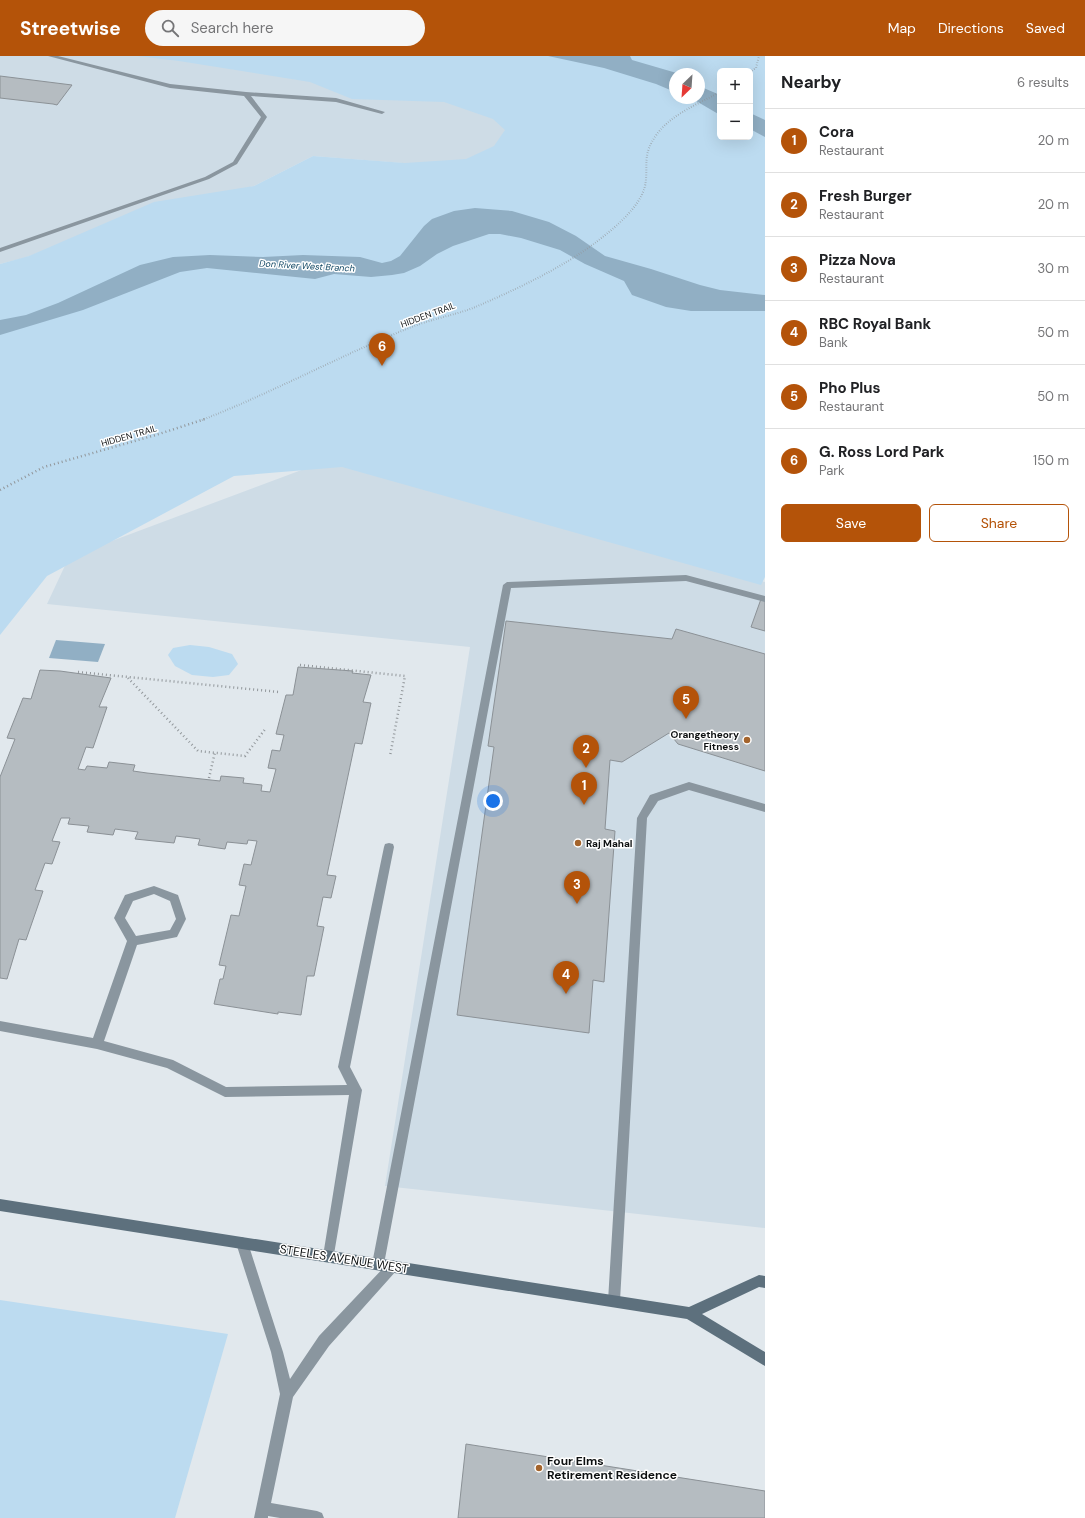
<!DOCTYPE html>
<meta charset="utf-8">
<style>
:root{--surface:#fff;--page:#f6f6f6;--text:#202124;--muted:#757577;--line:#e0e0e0;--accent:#b45309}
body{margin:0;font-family:"DM Sans",sans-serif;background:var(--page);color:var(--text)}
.controls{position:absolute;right:12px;top:12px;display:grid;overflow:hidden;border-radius:6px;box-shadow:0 4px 16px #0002}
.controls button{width:36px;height:36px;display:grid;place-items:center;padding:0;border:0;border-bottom:1px solid var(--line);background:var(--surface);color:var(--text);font:20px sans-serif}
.compass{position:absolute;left:669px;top:12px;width:36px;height:36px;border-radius:50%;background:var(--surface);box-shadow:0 4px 16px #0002;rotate:205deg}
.you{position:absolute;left:493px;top:745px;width:14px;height:14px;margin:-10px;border:3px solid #fff;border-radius:50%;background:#1a73e8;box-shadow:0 0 0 6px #1a73e833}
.badge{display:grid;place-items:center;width:26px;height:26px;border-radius:50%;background:var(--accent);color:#fff;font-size:13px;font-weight:700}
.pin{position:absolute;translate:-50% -33px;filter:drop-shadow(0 1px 2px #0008)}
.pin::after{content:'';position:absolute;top:21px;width:14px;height:12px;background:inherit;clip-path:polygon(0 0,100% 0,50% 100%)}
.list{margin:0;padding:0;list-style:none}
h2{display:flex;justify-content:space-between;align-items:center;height:52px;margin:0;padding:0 16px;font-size:17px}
h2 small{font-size:13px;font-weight:400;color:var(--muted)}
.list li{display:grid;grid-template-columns:26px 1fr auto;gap:12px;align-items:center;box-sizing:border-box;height:64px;padding:0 16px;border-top:1px solid var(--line)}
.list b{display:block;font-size:15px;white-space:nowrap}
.list p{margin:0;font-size:13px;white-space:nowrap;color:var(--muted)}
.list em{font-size:13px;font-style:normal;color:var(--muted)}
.actions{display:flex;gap:8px;padding:12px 16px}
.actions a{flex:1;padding:9px 0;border:1px solid var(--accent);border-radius:6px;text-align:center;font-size:14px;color:var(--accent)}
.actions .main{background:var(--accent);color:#fff}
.icon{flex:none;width:22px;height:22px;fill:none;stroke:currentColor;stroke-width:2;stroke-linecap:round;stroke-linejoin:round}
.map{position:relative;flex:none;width:765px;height:1462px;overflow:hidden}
header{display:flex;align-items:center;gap:24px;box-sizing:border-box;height:56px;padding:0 20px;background:var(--accent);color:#fff}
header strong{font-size:19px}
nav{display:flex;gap:22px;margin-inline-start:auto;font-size:14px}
.search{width:280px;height:36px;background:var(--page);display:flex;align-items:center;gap:10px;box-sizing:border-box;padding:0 14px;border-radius:22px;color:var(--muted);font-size:15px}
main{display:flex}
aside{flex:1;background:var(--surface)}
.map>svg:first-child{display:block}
.built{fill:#cedce6}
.green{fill:#bcdbf0;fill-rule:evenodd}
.water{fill:#91afc4}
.building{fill:#b5bcc1;stroke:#8b9196}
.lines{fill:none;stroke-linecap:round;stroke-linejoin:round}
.path-far1{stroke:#92979b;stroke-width:2;stroke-dasharray:0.5 2;stroke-linecap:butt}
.path{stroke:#92979b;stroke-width:2.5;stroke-dasharray:1 3;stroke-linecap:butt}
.service{fill:#8a969f;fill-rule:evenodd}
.secondary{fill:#5d707d;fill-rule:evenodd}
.poi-dot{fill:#a4642c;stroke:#fff;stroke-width:1.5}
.labels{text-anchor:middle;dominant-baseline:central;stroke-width:3;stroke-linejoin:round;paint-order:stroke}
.far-water-label{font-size:9px;font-style:italic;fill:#0d4461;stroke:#fff}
.far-street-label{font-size:9px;fill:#0d1011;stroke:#fff}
.poi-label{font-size:10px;font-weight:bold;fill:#0d1011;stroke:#fff;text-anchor:end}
.near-street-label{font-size:12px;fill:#0d1011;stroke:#fff}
.near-poi-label{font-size:12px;font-weight:bold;fill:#0d1011;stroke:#fff;text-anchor:start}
</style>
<header>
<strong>Streetwise</strong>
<div class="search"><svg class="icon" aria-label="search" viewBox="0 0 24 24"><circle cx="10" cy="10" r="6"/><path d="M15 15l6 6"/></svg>Search here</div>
<nav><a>Map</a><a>Directions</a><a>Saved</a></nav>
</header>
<main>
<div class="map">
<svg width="765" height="1462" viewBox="0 0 765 1462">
<rect width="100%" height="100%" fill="#e1e8ed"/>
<g class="built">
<path d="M 0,0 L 150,0 L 470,42 L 505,60 L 513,89 L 479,113 L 313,100 L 254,130 L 163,152 L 24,202 L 0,208 Z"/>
<path d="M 331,403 L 765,526 L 765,1172 L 385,1130 L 470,591 L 47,548 L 69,501 Z"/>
</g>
<g class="green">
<path d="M 137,0 L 765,0 L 765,521 L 761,529 L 342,411 L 234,420 L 47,520 L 0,579 L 0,208 L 29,200 L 154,146 L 254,130 L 313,100 L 405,107 L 466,103 L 494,90 L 505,74 L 493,63 L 444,46 L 352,43 L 310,26 L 179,5 ZM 720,15 L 750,15 L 750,81 L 720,81 ZM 675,18 L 699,18 L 699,42 L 675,42 Z"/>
<path d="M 190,589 L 209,591 L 232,598 L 238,608 L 229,619 L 213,621 L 192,619 L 175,610 L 168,599 L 173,592 Z"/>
<path d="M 0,1244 L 228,1278 L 175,1462 L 0,1462 Z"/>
</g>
<g class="water">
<path d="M 548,0 L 630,0 L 632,4 L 680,18 L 675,18 L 675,36 L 656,28 L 604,12 Z"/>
<path d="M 699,30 L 720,39 L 720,59 L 691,42 L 699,42 Z"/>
<path d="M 750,57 L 765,64 L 765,81 L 750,73 Z"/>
<path d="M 475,152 L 512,155 L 549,166 L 576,180 L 605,200 L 651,213 L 700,229 L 720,234 L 765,239 L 765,255 L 691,255 L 666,251 L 632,239 L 624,225 L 585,208 L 560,194 L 521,182 L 500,178 L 489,178 L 453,190 L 437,198 L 420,210 L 404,217 L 392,219 L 371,221 L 334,218 L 315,223 L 207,212 L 180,216 L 83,254 L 0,279 L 0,264 L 26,259 L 58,247 L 140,209 L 173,201 L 210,199 L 263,201 L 303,199 L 360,201 L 382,207 L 391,205 L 400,200 L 424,170 L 432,163 L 454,155 Z"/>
<path d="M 56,584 L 105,588 L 98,606 L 49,602 Z"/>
</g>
<g class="building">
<path d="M 0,20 L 72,29 L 57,49 L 53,48 L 0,42 Z"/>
<path d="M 761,543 L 765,545 L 765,575 L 751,571 Z"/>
<path d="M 506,565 L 672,583 L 676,573 L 765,598 L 765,715 L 678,688 L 669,677 L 622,706 L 610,704 L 605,773 L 615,775 L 604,926 L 593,924 L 589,977 L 457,959 L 494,691 L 488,690 Z"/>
<path d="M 298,611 L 353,615 L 352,617 L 371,619 L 363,646 L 371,647 L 362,688 L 355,687 L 327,819 L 336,820 L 331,842 L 323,841 L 317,870 L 324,871 L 314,920 L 307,920 L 301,959 L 278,956 L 278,958 L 214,948 L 220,923 L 223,923 L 226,910 L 219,909 L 231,859 L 239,860 L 246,830 L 239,829 L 244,808 L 251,809 L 257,785 L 248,784 L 247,788 L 227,786 L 225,793 L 198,789 L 200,783 L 176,780 L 174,787 L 135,783 L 138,776 L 115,773 L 113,779 L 87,776 L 89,770 L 68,768 L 70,762 L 61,762 L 52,785 L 60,786 L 52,808 L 45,807 L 35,834 L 43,835 L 26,884 L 19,883 L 7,923 L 0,922 L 0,721 L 15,683 L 7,682 L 23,642 L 31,643 L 40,614 L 60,615 L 111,622 L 99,651 L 107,651 L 93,692 L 86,691 L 78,713 L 85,714 L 87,710 L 107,712 L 109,706 L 135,709 L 133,715 L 147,717 L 220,725 L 221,720 L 244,722 L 243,727 L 262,729 L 261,735 L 270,736 L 276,713 L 268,712 L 272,694 L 280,695 L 284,679 L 276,678 L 286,639 L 293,639 Z"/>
<path d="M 466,1388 L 765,1435 L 765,1462 L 458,1462 Z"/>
</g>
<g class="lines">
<g class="path-far1">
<path d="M 750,16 L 756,12 L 759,0"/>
<path d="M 202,364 C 274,336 343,298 414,270 C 433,263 454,259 473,252 C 513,235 560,213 595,187 C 612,174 640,152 645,130 C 649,109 641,100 657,78 C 672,58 698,48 720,36"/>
</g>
<g class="path">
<path d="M 0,434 L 44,411 L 159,378 L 205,363"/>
<path d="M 300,609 L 405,620 L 390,700"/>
<path d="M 78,616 L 279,636"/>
<path d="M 128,622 L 198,695 L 245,700 L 266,672"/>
<path d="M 209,722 L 215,696"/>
</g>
<g class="service">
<path d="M 48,0 L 58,0 L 170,28 L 246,36 L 336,42 L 385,56 L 382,58 L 336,46 L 251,40 L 267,61 L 237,108 L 209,123 L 0,196 L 0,192 L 205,121 L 233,106 L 261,61 L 244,40 L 170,32 Z"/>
<path d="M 686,519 L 765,540 L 765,546 L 686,525 L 511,532 L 384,1208 L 382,1212 L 378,1214 L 374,1212 L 372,1208 L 503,529 L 507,526 Z"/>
<path d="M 689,726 L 765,748 L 765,756 L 689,734 L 658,745 L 647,762 L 620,1245 L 618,1249 L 614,1251 L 610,1249 L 608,1245 L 637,762 L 650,739 Z"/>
<path d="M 389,787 L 393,788 L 394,791 L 350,1011 L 362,1034 L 333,1204 L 329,1206 L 325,1204 L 323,1200 L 349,1039 L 225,1041 L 167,1012 L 97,993 L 0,975 L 0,965 L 93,982 L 127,885 L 114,862 L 125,839 L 154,830 L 178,839 L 186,863 L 177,881 L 137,889 L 104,985 L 173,1004 L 226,1031 L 347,1029 L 338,1011 L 384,791 L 385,788 ZM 154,838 L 170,845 L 176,863 L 170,874 L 136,880 L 125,862 L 133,845 Z"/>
<path d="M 242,1181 L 246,1183 L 248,1187 L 283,1296 L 290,1323 L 319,1280 L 389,1206 L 393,1204 L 397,1206 L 399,1210 L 397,1214 L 329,1290 L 293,1341 L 271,1447 L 317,1455 L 322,1457 L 324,1462 L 280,1462 L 268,1460 L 268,1462 L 254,1462 L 280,1338 L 271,1296 L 236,1187 L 238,1183 Z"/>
</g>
<path class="secondary" d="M 0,1143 L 689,1251 L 759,1219 L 765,1220 L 765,1232 L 759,1231 L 702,1258 L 765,1296 L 765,1310 L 687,1263 L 0,1155 Z"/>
</g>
<g class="poi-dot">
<circle cx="747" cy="684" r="4"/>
<circle cx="578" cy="787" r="4"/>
<circle cx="539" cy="1412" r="4"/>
</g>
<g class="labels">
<g class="far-water-label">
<text transform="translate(307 210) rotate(3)">Don River West Branch</text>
</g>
<g class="far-street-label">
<text transform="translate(428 259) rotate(-20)">HIDDEN TRAIL</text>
<text transform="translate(129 380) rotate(-16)">HIDDEN TRAIL</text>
</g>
<g class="poi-label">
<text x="739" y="678">Orangetheory<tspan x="739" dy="12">Fitness</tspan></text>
<text x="586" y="787" text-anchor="start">Raj Mahal</text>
</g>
<g class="near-street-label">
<text transform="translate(344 1203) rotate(9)">STEELES AVENUE WEST</text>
</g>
<g class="near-poi-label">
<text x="547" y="1405">Four Elms<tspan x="547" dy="14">Retirement Residence</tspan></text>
</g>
</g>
</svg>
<div class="controls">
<button>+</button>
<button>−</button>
</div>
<svg class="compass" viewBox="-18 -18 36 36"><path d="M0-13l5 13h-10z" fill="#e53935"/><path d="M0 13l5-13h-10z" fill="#757577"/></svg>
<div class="you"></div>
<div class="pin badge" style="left:584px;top:749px">1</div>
<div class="pin badge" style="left:586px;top:712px">2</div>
<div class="pin badge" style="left:577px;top:848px">3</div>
<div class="pin badge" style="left:566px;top:938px">4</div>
<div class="pin badge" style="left:686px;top:663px">5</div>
<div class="pin badge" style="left:382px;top:310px">6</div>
</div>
<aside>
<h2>Nearby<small>6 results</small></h2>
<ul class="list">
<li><span class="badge">1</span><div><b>Cora</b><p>Restaurant</p></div><em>20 m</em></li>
<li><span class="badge">2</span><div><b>Fresh Burger</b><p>Restaurant</p></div><em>20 m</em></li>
<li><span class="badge">3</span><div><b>Pizza Nova</b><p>Restaurant</p></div><em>30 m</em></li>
<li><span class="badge">4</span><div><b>RBC Royal Bank</b><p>Bank</p></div><em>50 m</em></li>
<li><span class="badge">5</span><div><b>Pho Plus</b><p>Restaurant</p></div><em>50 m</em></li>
<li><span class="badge">6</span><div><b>G. Ross Lord Park</b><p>Park</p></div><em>150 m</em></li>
</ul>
<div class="actions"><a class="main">Save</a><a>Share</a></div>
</aside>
</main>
